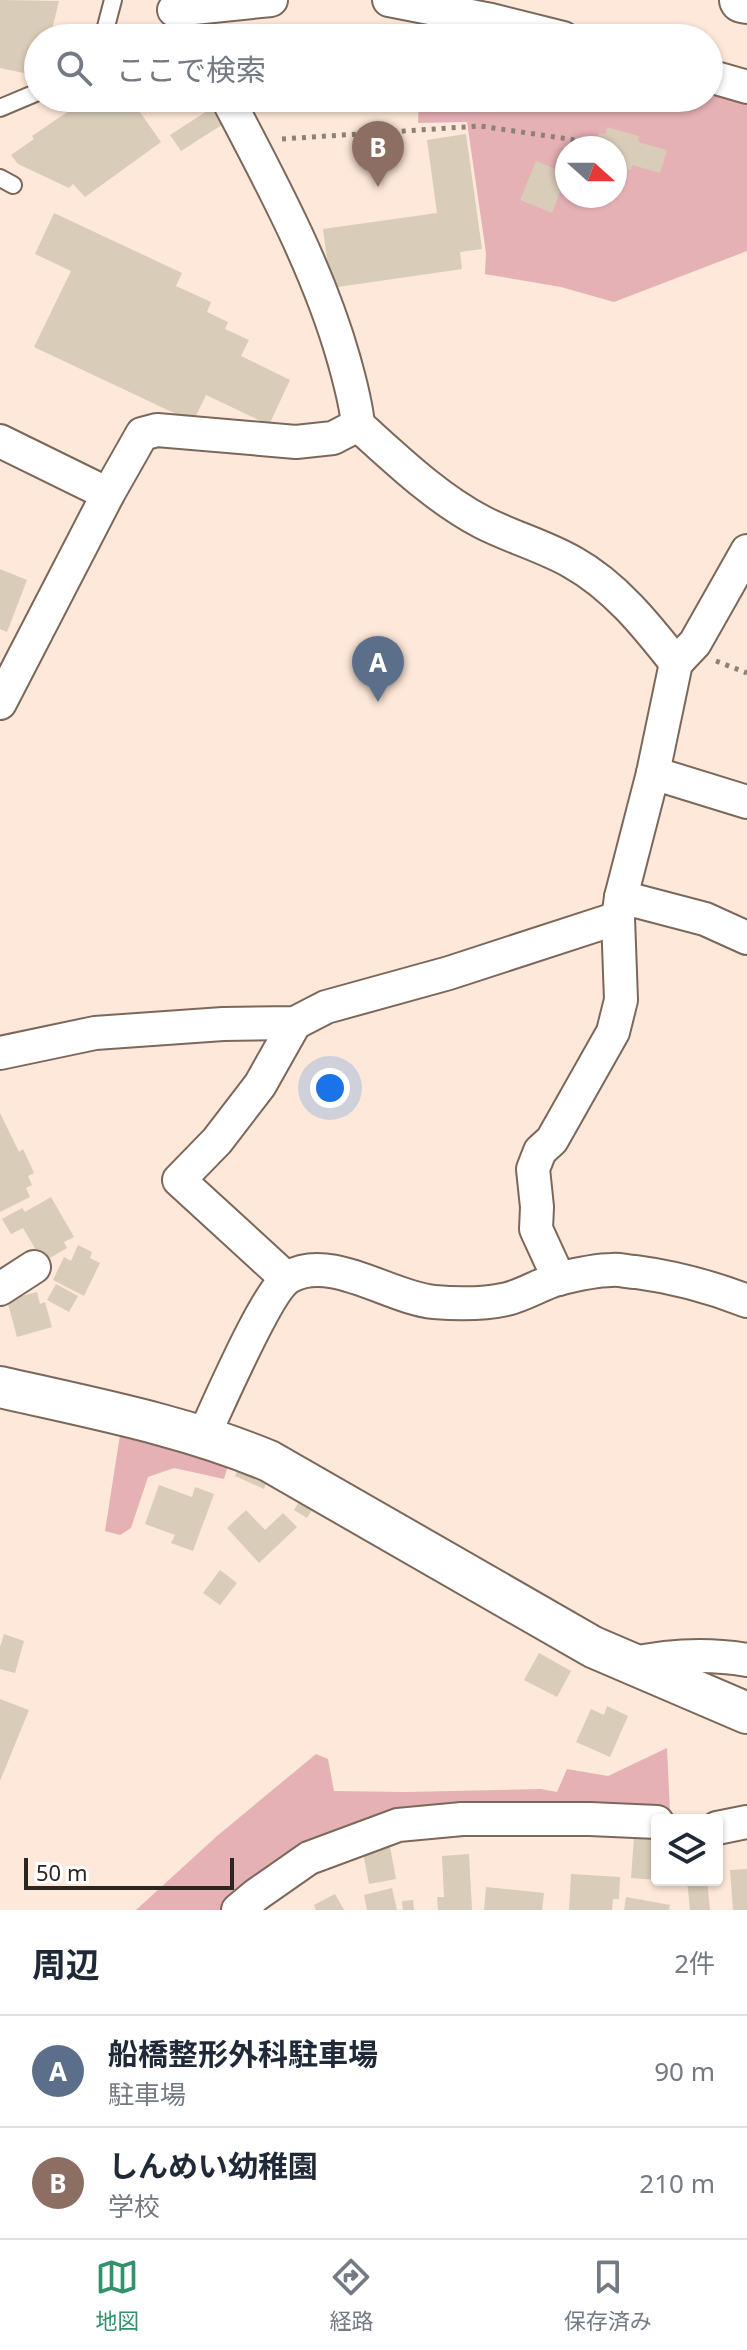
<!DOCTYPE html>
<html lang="ja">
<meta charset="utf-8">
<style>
:root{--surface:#fff;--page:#f2f2f3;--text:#1f2937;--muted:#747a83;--line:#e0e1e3;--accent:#33926b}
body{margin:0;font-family:"Noto Sans","Noto Sans JP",sans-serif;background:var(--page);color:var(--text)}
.controls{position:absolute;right:24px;bottom:24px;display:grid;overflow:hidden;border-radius:8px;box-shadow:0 2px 6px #0004}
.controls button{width:72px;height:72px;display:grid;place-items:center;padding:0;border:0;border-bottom:2px solid var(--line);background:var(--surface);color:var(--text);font:40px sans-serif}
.compass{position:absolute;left:555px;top:136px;width:72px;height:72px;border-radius:50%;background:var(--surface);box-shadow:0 2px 6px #0004;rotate:111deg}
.scale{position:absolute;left:24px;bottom:20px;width:210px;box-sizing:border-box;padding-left:8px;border:4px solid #2d2520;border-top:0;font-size:22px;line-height:28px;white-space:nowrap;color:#2d2520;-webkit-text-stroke:6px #fff;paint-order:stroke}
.you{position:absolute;left:330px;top:1088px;width:28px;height:28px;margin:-20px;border:6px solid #fff;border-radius:50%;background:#1a73e8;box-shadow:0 0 0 12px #1a73e833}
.badge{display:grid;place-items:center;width:52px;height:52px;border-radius:50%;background:var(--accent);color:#fff;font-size:26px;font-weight:700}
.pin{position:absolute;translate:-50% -66px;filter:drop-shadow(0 2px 4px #0008)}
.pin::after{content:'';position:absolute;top:42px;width:28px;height:24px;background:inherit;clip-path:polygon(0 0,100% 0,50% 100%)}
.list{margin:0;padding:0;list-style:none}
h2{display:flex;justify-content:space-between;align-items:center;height:104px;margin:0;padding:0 32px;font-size:34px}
h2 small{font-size:26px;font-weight:400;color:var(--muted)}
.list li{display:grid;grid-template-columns:52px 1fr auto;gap:24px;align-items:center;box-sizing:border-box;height:112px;padding:0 32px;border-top:2px solid var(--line)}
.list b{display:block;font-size:30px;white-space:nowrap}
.list p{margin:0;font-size:26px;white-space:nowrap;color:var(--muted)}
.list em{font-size:26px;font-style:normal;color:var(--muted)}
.icon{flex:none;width:44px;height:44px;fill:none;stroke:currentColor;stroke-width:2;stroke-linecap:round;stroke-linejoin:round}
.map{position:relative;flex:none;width:747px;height:1910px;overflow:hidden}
.search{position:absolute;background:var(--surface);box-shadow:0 2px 6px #0004;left:24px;right:24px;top:24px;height:88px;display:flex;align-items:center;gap:20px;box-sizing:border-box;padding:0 28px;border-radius:44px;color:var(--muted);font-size:30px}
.sheet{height:328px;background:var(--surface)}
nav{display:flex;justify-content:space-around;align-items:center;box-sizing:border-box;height:112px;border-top:2px solid var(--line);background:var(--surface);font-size:22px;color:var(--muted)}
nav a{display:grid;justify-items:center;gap:4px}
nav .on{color:var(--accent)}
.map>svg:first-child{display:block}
.green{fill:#e5b1b5;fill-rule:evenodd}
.building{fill:#d9ccb8}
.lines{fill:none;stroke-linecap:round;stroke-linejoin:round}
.service-casing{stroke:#7b685b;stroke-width:20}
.minor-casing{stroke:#7b685b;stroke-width:36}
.tertiary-casing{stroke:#7b685b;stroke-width:44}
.primary-casing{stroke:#7b685b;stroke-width:48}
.path{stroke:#8f8077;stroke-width:5;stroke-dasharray:4 6;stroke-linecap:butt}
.service{stroke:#fff;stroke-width:16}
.minor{stroke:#fff;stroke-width:32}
.tertiary{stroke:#fff;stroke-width:40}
.primary{stroke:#fff;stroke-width:44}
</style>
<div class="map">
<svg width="747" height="1910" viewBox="0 0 747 1910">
<rect width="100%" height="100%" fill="#fee8d9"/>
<g class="green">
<path d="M 709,81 L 747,90 L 747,251 L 614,302 L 561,287 L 485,274 L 486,253 L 467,122 L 418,123 L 419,98 L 709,98 ZM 567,148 L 615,148 L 615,196 L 567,196 Z"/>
<path d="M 120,1435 L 181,1447 L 228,1465 L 224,1479 L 174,1468 L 148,1477 L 131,1528 L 120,1535 L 105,1531 Z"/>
<path d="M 667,1748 L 670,1812 L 589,1810 L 460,1812 L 223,1910 L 136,1910 L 217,1836 L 316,1754 L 328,1759 L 334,1791 L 406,1792 L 541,1789 L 557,1792 L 567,1769 L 608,1776 Z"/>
</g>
<g class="building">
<path d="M 0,0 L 59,1 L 50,38 L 38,38 L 38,76 L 0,68 Z"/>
<path d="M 88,98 L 130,98 L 161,142 L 85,197 L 73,184 L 69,188 L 18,164 L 11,155 L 34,139 L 32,136 Z"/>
<path d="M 221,102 L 231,119 L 181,151 L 170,135 Z"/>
<path d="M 607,127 L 639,136 L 638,142 L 667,150 L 660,173 L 632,165 L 631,170 L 615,166 L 615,148 L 594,148 L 599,133 L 606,134 Z"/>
<path d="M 466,134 L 482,249 L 460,252 L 462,269 L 331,288 L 323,229 L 437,213 L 427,140 Z"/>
<path d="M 536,161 L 567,174 L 552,213 L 520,200 Z"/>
<path d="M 54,213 L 182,273 L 176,286 L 211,302 L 207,312 L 228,322 L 225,329 L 249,340 L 241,356 L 290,380 L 269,425 L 206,395 L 193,422 L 34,347 L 71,271 L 35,254 Z"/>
<path d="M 0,569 L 27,580 L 7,632 L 0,629 Z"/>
<path d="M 0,1113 L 19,1152 L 23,1149 L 34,1173 L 28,1176 L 32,1185 L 26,1188 L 30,1197 L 0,1212 Z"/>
<path d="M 51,1197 L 74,1237 L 64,1242 L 67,1248 L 43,1262 L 23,1228 L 11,1234 L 2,1219 L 22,1208 L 25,1212 Z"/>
<path d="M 78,1245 L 92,1252 L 90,1258 L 100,1263 L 84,1296 L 53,1280 L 64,1257 L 71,1261 Z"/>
<path d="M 56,1284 L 78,1296 L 69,1312 L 47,1300 Z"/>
<path d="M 37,1292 L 40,1304 L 45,1302 L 52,1327 L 17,1337 L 7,1300 Z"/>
<path d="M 238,1468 L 267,1480 L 264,1489 L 235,1476 Z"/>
<path d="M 159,1485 L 192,1497 L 195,1487 L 214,1494 L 193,1551 L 171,1543 L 175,1535 L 145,1524 Z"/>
<path d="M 299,1502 L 312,1510 L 307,1518 L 294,1510 Z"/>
<path d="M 246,1510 L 265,1530 L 283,1513 L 297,1527 L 259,1563 L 227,1528 Z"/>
<path d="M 220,1570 L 237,1583 L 220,1605 L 203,1593 Z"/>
<path d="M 4,1634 L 24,1641 L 15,1673 L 0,1669 L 0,1647 Z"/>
<path d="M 539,1653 L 571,1671 L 557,1697 L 524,1680 Z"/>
<path d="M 0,1699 L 29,1710 L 0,1781 Z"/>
<path d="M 607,1706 L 628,1716 L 610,1757 L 576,1742 L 591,1709 L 604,1715 Z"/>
<path d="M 634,1837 L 657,1839 L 657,1880 L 631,1878 Z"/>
<path d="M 390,1847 L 396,1879 L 369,1884 L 363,1853 Z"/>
<path d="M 469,1854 L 472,1910 L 438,1910 L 437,1897 L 444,1897 L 442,1856 Z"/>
<path d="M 747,1869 L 747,1910 L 733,1910 L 730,1870 Z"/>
<path d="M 571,1874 L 620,1877 L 619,1899 L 613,1899 L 612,1910 L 569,1910 Z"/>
<path d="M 687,1880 L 707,1880 L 710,1910 L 690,1910 Z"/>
<path d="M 486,1887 L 544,1893 L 542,1910 L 484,1910 Z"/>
<path d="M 392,1888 L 397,1910 L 367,1910 L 364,1895 Z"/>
<path d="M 335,1894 L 344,1910 L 316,1910 L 314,1905 Z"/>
<path d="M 626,1897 L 670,1905 L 669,1910 L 624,1910 Z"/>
<path d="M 413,1900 L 414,1910 L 403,1910 L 402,1901 Z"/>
</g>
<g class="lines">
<g class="service-casing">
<g id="service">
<path d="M 103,38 L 113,0"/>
<path d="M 0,108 L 38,92"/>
<path d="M 0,178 L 13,185"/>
</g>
</g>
<g class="minor-casing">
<g id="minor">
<path d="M 389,0 L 491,20 L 563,38"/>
<path d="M 174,10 L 271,0"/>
<path d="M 709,76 L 747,87"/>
<path d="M 227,98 C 271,182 318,268 344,360 C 350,382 356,402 358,425 C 397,460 436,498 482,522 C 511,537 544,546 572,562 C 615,586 646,625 676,663"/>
<path d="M 0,441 L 108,494"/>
<path d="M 0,703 L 108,494 L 142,434 L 157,430 L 296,442 L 333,438 L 358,425"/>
<path d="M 653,773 L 747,802"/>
<path d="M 621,897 L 705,919 L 747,938"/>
<path d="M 0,1053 L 95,1033 L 223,1024 L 295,1023 L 326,1007 L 449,973 L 618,918"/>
<path d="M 286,1278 L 179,1180 L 217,1141 L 260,1085 L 295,1023"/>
<path d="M 559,1279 L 536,1229 L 537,1207 L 533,1169 L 540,1151 L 552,1140 L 613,1032 L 621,1000 L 618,918 L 621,897 L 653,773 L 676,663 L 695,643 L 747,551"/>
<path d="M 0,1289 L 34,1267"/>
<path d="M 203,1437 C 217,1408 267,1290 289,1277 C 331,1253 390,1298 434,1302 C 457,1304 485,1304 507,1299 C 524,1295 541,1284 558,1279 C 574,1275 595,1270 612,1270 C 619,1269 628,1272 636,1272 C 674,1277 711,1287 747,1301"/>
<path d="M 630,1664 C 670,1655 706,1653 747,1660"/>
<path d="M 717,1828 L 747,1822"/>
<path d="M 238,1910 L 256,1895 L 309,1858 L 398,1825 L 462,1819 L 590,1819 L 657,1822"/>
</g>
</g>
<g class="tertiary-casing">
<path id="tertiary" d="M 0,1387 C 91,1408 183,1425 269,1461 L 593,1647 L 747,1713"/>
</g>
<g class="primary-casing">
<path id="primary" d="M 742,0 L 747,1"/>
</g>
<g class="path">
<path d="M 282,139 L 480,126 L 596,143"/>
<path d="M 716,661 L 747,673"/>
</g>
<use href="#service" class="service"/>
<use href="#minor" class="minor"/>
<use href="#tertiary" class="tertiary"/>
<use href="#primary" class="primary"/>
</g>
</svg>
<div class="controls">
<button><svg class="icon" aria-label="layers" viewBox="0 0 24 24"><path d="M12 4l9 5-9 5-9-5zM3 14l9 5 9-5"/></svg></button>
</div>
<svg class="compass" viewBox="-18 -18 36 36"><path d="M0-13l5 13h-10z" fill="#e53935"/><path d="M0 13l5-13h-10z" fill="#747a83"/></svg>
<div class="scale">50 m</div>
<div class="you"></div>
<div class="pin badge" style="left:378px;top:702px;background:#5c6f8a">A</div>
<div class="pin badge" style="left:378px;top:187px;background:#8d6e63">B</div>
<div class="search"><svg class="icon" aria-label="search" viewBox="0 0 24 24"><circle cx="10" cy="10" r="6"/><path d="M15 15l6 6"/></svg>ここで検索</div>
</div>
<section class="sheet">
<h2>周辺<small>2件</small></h2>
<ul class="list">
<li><span class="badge" style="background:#5c6f8a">A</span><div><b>船橋整形外科駐車場</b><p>駐車場</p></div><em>90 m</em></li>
<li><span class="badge" style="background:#8d6e63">B</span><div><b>しんめい幼稚園</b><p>学校</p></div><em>210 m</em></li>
</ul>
</section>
<nav>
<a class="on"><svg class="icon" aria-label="map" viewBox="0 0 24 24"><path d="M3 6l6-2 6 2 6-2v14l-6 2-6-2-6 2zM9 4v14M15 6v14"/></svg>地図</a>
<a><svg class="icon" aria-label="directions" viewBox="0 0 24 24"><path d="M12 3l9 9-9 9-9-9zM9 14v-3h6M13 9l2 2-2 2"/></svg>経路</a>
<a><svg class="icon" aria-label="saved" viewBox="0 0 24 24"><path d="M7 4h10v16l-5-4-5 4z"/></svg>保存済み</a>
</nav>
